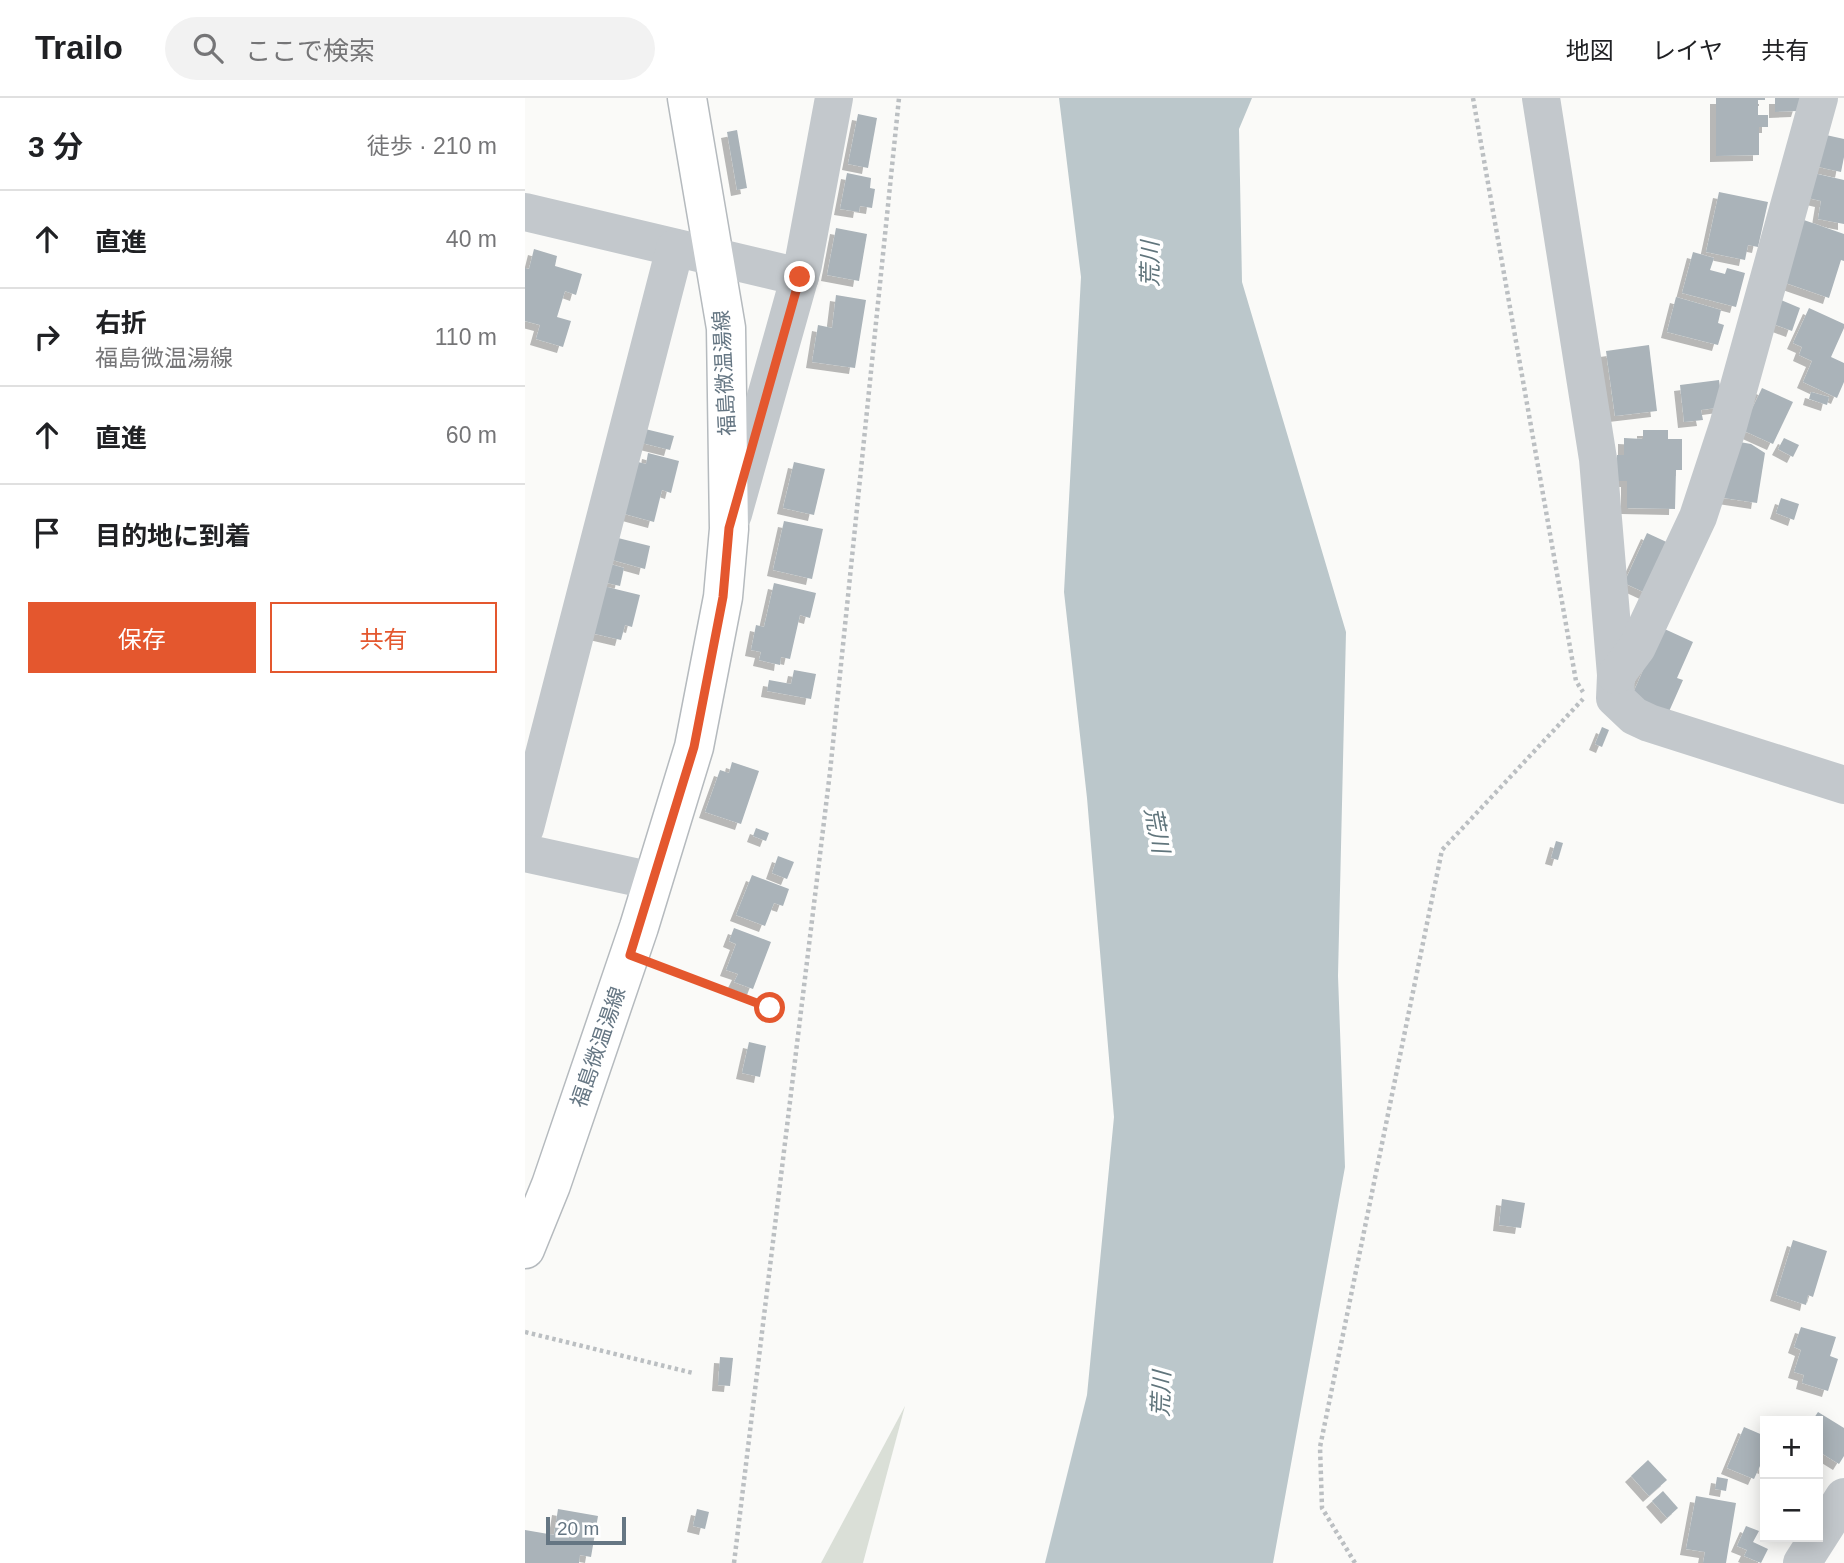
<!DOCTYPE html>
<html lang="ja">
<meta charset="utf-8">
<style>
:root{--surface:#fff;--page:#f2f2f2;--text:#202124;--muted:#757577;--line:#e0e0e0;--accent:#e4572e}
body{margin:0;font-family:Helvetica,"Noto Sans JP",sans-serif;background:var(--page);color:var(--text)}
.controls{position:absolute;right:21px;bottom:21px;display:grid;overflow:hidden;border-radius:0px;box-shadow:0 4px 18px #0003}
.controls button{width:63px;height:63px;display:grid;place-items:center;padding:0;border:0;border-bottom:2px solid var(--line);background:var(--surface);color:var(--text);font:35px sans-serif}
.scale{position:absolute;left:21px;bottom:18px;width:80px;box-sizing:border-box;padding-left:7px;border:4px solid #657683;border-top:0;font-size:19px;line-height:24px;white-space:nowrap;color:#657683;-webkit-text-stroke:5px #fff;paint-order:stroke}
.stop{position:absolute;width:21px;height:21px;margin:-16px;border:5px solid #e4572e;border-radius:50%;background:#fff}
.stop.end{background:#e4572e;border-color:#fff;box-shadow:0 2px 7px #0008}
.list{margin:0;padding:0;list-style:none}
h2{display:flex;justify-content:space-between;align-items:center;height:91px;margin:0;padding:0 28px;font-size:30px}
h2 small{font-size:23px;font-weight:400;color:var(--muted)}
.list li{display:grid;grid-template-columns:46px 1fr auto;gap:21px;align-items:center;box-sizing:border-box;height:98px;padding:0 28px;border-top:2px solid var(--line)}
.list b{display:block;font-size:26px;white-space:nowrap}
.list p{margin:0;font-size:23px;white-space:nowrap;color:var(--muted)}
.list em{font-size:23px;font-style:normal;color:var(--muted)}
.actions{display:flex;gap:14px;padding:21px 28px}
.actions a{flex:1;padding:16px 0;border:2px solid var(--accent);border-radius:0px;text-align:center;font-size:24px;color:var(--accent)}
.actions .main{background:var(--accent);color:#fff}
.icon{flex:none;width:38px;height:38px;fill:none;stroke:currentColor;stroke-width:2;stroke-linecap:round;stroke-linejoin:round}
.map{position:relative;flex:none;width:1319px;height:1465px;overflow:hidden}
header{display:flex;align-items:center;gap:42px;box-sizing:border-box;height:98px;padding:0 35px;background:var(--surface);border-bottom:2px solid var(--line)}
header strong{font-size:33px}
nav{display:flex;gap:38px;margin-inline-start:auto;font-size:24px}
.search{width:490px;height:63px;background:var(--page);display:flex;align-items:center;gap:18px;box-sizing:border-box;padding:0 24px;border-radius:38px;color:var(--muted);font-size:26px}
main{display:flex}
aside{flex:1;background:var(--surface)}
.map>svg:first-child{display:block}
.green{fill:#dadfd7}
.water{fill:#bbc7cb}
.building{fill:#aab3b9;filter:url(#shadow)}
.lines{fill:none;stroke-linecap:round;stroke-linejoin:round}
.major-casing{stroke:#b5babe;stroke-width:41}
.path{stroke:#bbbfc2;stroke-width:4.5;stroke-dasharray:3.5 3.5;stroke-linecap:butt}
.minor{stroke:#c3c8cc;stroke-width:38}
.major{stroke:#fff;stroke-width:38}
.route{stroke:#e4572e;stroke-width:9}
.labels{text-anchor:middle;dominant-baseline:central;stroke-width:7;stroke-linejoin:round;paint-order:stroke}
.street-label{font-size:21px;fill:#657683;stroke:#fff}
.water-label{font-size:23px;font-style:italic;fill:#60757c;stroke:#fff}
</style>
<header>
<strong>Trailo</strong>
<div class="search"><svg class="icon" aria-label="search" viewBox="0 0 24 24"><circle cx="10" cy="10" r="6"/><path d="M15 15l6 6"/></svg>ここで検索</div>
<nav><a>地図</a><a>レイヤ</a><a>共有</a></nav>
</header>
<main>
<aside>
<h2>3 分<small>徒歩 · 210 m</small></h2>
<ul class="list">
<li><svg class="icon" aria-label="ahead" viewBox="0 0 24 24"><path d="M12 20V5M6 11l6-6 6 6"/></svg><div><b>直進</b></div><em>40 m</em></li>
<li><svg class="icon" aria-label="right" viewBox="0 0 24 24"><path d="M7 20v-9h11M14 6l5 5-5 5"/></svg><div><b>右折</b><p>福島微温湯線</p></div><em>110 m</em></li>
<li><svg class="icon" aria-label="ahead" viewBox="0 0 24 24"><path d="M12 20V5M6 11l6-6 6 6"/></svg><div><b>直進</b></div><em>60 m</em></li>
<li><svg class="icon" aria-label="arrive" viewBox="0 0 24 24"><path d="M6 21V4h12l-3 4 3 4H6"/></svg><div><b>目的地に到着</b></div></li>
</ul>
<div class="actions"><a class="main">保存</a><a>共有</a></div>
</aside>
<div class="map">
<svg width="1319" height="1465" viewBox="0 0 1319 1465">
<defs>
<filter id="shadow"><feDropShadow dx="-6" dy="6" stdDeviation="0" flood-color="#0004"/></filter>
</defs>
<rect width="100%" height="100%" fill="#fafaf8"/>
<path class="green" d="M 380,1308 L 338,1465 L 296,1465 Z"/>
<path class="water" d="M 534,0 L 727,0 L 714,31 L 717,184 L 821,534 L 813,878 L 820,1069 L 748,1465 L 520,1465 L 562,1297 L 589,1019 L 562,700 L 539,494 L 556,179 Z"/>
<g class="building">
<path d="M 1191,0 L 1240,0 L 1240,2 L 1233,2 L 1233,17 L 1243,17 L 1243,29 L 1234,29 L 1234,57 L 1191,58 Z"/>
<path d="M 1250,0 L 1276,0 L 1272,13 L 1250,14 Z"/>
<path d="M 333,16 L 352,20 L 343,70 L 323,66 Z"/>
<path d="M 212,32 L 222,90 L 212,92 L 202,34 Z"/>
<path d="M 1292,35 L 1319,41 L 1319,59 L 1316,74 L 1285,67 Z"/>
<path d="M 1284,74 L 1319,82 L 1319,126 L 1293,121 L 1296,103 L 1279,99 Z"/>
<path d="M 322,75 L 346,80 L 345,90 L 350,91 L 347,110 L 335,108 L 334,114 L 315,111 Z"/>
<path d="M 1194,94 L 1243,104 L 1233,149 L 1223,147 L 1220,162 L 1181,154 Z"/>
<path d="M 1276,121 L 1319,136 L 1319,163 L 1316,162 L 1304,200 L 1255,183 Z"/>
<path d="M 311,130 L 342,136 L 334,183 L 302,177 Z"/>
<path d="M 9,151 L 32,158 L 30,168 L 57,176 L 51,197 L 40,193 L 32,219 L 46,223 L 38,249 L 11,241 L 15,227 L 0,223 L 0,170 L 4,171 Z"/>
<path d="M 1168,154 L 1189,160 L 1185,172 L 1200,176 L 1202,170 L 1220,175 L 1211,209 L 1157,195 Z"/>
<path d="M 311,197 L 341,202 L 330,270 L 287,264 L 293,227 L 307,230 Z"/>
<path d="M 1151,199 L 1196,212 L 1193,225 L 1199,227 L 1193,247 L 1142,234 Z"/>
<path d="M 1251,200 L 1275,210 L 1267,233 L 1243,224 Z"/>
<path d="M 1284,210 L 1319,226 L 1319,230 L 1306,259 L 1319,265 L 1319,284 L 1312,300 L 1278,284 L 1287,263 L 1274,257 L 1277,249 L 1268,245 Z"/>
<path d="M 1124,247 L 1132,313 L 1090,318 L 1081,253 Z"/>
<path d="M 1194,282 L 1198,309 L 1176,312 L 1178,322 L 1159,324 L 1155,287 Z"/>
<path d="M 1237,290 L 1268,304 L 1248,346 L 1217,332 Z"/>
<path d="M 1286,294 L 1304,299 L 1302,307 L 1284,301 Z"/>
<path d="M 116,330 L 149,338 L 145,352 L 113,344 Z"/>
<path d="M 1118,332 L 1143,332 L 1143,341 L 1157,341 L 1157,372 L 1151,372 L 1150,411 L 1102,410 L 1102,383 L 1091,383 L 1092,357 L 1099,357 L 1099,340 L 1118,341 Z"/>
<path d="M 1259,340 L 1274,347 L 1268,359 L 1253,351 Z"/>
<path d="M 1209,343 L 1226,346 L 1240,355 L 1232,405 L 1199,400 Z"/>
<path d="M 123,355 L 154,363 L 146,395 L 137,392 L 129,424 L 96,415 L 109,363 L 121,366 Z"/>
<path d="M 269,364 L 300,371 L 289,417 L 258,410 Z"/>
<path d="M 1256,400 L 1274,406 L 1269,422 L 1251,415 Z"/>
<path d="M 259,423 L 298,431 L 287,481 L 248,472 Z"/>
<path d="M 1122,435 L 1148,447 L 1125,497 L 1099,485 Z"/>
<path d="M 89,439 L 125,448 L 120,471 L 84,461 Z"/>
<path d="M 82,465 L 99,470 L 95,488 L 78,484 Z"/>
<path d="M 249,485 L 291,495 L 285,520 L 275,517 L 265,561 L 256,559 L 255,567 L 234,562 L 236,554 L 226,552 L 231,527 L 239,529 Z"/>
<path d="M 78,488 L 115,497 L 107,529 L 100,527 L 96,542 L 66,535 Z"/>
<path d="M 1133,528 L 1168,544 L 1152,580 L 1158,582 L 1142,618 L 1115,606 L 1109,593 L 1123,561 Z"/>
<path d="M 269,572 L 291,576 L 286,601 L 242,593 L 244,582 L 266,586 Z"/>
<path d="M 1077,629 L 1084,632 L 1077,649 L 1070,646 Z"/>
<path d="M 207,664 L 234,673 L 216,726 L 180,714 L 195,672 L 204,675 Z"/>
<path d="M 231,730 L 244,735 L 241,743 L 228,738 Z"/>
<path d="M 1031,743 L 1038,745 L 1033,762 L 1026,760 Z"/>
<path d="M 253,758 L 269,764 L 262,781 L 247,775 Z"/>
<path d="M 227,777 L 264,791 L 258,808 L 249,805 L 240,828 L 211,817 Z"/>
<path d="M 209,830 L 246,844 L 228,891 L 209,884 L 213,876 L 201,872 L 211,846 L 204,843 Z"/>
<path d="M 224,944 L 241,948 L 235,979 L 217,975 Z"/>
<path d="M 977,1101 L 1000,1105 L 996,1130 L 974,1127 Z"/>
<path d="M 1268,1142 L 1302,1153 L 1288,1199 L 1283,1197 L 1281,1207 L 1251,1197 Z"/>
<path d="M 1276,1229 L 1311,1239 L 1305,1258 L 1313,1261 L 1303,1293 L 1277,1285 L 1279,1277 L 1269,1274 L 1276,1252 L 1269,1249 Z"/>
<path d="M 195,1259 L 208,1260 L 205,1288 L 193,1287 Z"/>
<path d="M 1293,1314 L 1319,1330 L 1319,1358 L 1314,1366 L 1293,1353 L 1293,1323 L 1287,1323 Z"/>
<path d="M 1219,1329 L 1240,1338 L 1240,1370 L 1235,1368 L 1229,1381 L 1202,1370 Z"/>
<path d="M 1123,1362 L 1142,1382 L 1124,1398 L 1106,1378 Z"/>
<path d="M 1192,1379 L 1203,1381 L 1201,1393 L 1190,1391 Z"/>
<path d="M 1138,1393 L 1153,1410 L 1142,1420 L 1127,1403 Z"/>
<path d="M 1171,1398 L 1211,1405 L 1201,1465 L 1178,1465 L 1180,1454 L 1161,1451 Z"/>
<path d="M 33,1411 L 73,1418 L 66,1459 L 55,1457 L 54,1465 L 0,1465 L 0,1432 L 29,1437 Z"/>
<path d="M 172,1411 L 184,1414 L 180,1431 L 168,1428 Z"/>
<path d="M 1221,1428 L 1234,1433 L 1228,1444 L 1243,1451 L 1236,1465 L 1219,1458 L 1222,1452 L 1212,1448 Z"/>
</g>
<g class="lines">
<g class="major-casing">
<path id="major" d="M 0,1151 L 26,1087 L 114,829 L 169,649 L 198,499 L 204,431 L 201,230 L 162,0"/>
</g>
<g class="path">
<path d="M 948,0 L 1051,583 L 1058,594"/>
<path d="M 134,868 L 245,910"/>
<path d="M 0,1234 L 168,1275"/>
<path d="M 209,1465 L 305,674 L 374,0"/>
<path d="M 830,1465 L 797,1410 L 795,1349 L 917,752 L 1058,601"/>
</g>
<g class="minor">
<path d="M 1016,0 L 1073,361 L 1091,577 L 1090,600 L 1109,618 L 1124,625 L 1319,687"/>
<path d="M 0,114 L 275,179"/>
<path d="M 208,416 L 278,167 L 309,0"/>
<path d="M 1091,577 L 1112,549 L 1173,419 L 1203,328 L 1294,0"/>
<path d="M 0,730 L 150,150"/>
<path d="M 0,755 L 128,783"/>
<path d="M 1277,1465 L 1319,1399"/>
</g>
<use href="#major" class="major"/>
</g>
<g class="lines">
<path class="route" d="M 245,910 L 105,857 L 169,649 L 198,499 L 204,430 L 275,179"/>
</g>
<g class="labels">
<g class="street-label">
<text transform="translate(199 275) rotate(-93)">福島微温湯線</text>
<text transform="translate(73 949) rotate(-71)">福島微温湯線</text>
</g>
<g class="water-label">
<text transform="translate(625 166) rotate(-90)">荒川</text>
<text transform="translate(632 732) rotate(79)">荒川</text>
<text transform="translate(636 1296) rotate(-88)">荒川</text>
</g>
</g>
</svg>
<div class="controls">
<button>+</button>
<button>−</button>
</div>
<div class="scale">20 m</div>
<div class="stop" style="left:245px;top:910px"></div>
<div class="stop end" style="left:275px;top:179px"></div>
</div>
</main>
